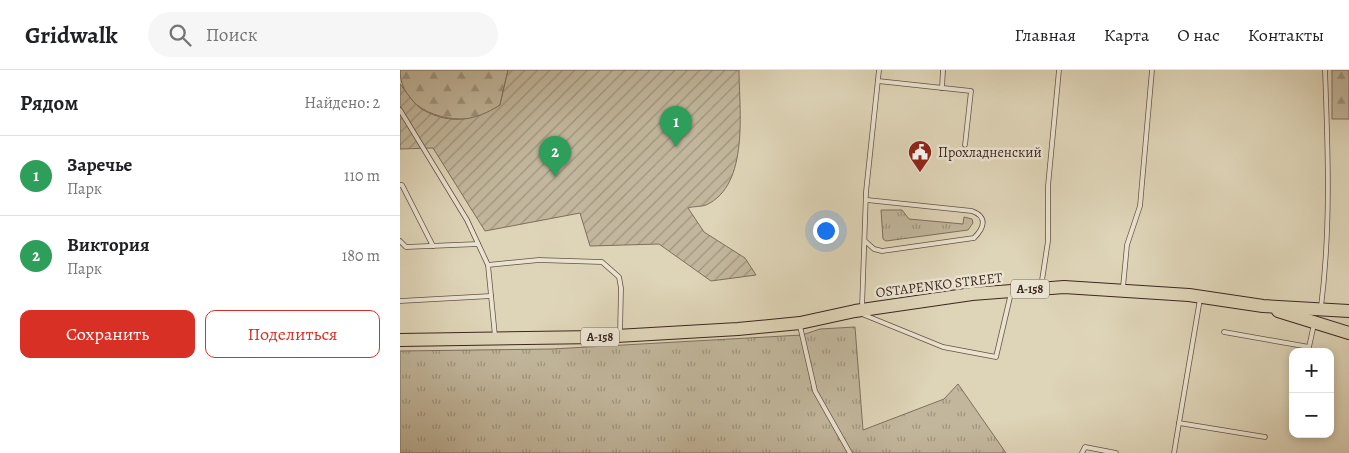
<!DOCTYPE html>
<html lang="ru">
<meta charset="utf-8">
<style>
:root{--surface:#fff;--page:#f6f6f6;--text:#202124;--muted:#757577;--line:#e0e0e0;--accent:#d93025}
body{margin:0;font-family:Alegreya,serif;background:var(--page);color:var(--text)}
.controls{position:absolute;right:15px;bottom:15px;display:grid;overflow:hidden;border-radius:10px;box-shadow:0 2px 8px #0003}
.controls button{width:45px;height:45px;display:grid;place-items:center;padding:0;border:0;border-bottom:1px solid var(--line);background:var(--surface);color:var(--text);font:25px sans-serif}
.you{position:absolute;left:425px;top:160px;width:18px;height:18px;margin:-12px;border:4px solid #fff;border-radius:50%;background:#1a73e8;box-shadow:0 0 0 8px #1a73e833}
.badge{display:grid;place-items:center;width:32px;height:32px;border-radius:50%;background:var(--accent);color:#fff;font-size:16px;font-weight:700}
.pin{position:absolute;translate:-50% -41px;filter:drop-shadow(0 1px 2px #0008)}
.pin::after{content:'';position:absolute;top:26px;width:18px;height:15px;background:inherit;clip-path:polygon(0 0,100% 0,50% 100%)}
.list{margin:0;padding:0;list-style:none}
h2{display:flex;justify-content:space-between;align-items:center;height:65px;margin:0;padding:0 20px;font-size:21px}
h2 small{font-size:16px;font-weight:400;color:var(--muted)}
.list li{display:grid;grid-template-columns:32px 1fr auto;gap:15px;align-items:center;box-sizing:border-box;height:80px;padding:0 20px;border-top:1px solid var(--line)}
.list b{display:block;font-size:19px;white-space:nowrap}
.list p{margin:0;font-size:16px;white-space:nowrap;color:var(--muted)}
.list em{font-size:16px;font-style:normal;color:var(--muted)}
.actions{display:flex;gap:10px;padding:15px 20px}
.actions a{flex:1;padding:11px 0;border:1px solid var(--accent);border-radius:10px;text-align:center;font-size:18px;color:var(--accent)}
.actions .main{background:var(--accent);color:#fff}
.icon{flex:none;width:28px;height:28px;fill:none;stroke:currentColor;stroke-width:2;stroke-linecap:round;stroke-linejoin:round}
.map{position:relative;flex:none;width:949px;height:383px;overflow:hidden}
header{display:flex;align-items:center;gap:30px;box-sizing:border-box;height:70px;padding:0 25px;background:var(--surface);border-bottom:1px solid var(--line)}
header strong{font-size:24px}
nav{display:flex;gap:28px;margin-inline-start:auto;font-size:18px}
.search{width:350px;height:45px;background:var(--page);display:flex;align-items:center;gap:12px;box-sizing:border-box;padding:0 18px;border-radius:28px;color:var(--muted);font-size:19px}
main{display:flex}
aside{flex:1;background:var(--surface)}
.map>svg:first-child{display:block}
.grass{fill:url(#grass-tufts);stroke:#7f6f5e}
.forest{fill:url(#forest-firs);stroke:#7f6f5e}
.garden{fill:url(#garden-furrows);stroke:#7f6f5e}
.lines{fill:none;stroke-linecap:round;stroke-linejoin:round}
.lane-casing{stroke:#645245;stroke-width:5.5}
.primary-casing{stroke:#3c271f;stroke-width:14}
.lane{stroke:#eae3d0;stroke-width:4}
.primary{stroke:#ded4b7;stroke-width:12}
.labels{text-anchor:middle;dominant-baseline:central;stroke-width:5;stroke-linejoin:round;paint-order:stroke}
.shield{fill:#eae3d0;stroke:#705f54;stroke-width:1}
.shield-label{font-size:12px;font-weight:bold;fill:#3c271f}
.poi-label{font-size:14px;fill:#3c271f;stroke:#eae3d0;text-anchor:start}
.street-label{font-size:14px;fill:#3c271f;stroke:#eae3d0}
</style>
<header>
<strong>Gridwalk</strong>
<div class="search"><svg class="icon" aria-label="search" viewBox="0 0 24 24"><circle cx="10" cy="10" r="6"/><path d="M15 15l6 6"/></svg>Поиск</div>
<nav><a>Главная</a><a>Карта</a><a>О нас</a><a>Контакты</a></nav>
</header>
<main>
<aside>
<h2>Рядом<small>Найдено: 2</small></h2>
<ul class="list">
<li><span class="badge" style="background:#2e9e5b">1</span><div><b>Заречье</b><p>Парк</p></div><em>110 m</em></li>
<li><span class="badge" style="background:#2e9e5b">2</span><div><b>Виктория</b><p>Парк</p></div><em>180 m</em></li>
</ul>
<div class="actions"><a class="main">Сохранить</a><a>Поделиться</a></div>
</aside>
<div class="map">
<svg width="949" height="383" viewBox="0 0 949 383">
<defs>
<pattern id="grass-tufts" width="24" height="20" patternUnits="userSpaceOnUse" patternTransform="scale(1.25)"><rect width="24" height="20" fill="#c2b79d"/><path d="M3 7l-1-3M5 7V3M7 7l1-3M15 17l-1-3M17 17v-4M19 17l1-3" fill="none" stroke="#9f957f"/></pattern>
<pattern id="forest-firs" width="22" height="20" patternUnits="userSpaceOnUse" patternTransform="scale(1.25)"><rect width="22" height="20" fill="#c2b79d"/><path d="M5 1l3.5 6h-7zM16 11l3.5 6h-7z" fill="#9f957f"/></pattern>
<pattern id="garden-furrows" width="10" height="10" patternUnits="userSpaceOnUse" patternTransform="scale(1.25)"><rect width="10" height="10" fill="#c2b79d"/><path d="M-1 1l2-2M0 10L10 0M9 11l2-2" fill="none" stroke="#9f957f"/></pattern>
</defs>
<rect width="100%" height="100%" fill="#ded4b7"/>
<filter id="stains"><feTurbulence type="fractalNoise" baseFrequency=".004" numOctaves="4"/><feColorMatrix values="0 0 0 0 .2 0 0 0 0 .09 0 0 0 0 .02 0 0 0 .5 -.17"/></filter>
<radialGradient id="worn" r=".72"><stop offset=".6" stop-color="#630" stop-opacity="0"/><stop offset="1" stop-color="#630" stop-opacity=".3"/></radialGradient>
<g class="grass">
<path d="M 481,140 L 502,140 L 509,149 L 563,154 L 564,147 L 572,149 L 573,153 L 568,160 L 486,171 L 483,169 Z"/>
<path d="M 455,257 L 463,360 L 544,329 L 558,314 L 606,383 L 0,383 L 0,281 L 152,279 L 402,265 L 420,259 Z"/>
</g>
<g class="forest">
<path d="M 0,0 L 108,0 L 100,35 C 94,39 87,45 80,47 C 47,55 0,40 0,0 Z"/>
<rect x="932" y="0" width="17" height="49"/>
</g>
<path class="garden" d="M 108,0 L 339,0 C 339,39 350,115 306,135 C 301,137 293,136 288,138 L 304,162 L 345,188 L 356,205 L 311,211 L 259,174 L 190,176 L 180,143 L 85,161 L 33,78 L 0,79 L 0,14 C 6,21 14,35 23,40 C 51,55 75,51 100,35 Z"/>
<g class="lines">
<g class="lane-casing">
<g id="lane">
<path d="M 478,11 L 571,21 L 565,75"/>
<path d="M 542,18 L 543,0"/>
<path d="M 0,40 L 67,150 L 88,195 L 95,266"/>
<path d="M 0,115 L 2,115 L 33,176"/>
<path d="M 0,171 L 6,177 L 78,174"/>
<path d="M 465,171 L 474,179 L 482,181 L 574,168 C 584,158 588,147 572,141 L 467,130"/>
<path d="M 88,195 L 139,190 L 202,192 L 219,207 L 221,218 L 220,264"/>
<path d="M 641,217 L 648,171 L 648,116 L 659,0"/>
<path d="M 723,217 L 727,175 L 740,136 L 752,0"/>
<path d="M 800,229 L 779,353 L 865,367"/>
<path d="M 0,231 L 91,226"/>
<path d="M 921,237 C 931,158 928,80 925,0"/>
<path d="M 462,238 L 466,122 L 479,0"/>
<path d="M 462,244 L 543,277 L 596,287 L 611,223"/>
<path d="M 400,256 L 415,321 L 450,383"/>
<path d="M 824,262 L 909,277 L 914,254"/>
<path d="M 682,383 L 685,377 L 716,383"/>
<path d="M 774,383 L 779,353"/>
</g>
</g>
<g class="primary-casing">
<g id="primary">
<path d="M 878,241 L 949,263"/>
<path d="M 0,270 L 199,267 L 338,259 L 400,253 L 455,241 L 572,224 L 664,217 L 789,225 L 863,236 L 949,241"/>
</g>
</g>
<use href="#lane" class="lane"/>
<use href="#primary" class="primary"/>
</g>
<defs>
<g id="civic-pin" transform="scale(1.25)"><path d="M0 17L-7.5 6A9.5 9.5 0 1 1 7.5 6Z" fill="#8f2418" stroke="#eae3d0"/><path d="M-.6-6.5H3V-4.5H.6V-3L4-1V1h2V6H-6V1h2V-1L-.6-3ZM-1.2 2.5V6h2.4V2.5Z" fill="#fff"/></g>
</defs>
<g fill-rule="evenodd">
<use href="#civic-pin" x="520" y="82"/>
</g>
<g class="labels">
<g class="shield">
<rect x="611" y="209.5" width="38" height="19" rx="4"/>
<rect x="181" y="257.5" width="38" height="19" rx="4"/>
</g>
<g class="shield-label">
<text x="630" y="219">А-158</text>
<text x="200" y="267">А-158</text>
</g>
<g class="poi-label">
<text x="538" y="82">Прохладненский</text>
</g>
<g class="street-label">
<text transform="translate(539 215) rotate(-7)">OSTAPENKO STREET</text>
</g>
</g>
<rect width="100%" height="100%" filter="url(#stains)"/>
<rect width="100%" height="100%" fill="url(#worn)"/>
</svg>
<div class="controls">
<button>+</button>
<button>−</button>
</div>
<div class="you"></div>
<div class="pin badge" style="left:276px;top:77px;background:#2e9e5b">1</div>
<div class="pin badge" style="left:155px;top:107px;background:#2e9e5b">2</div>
</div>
</main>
